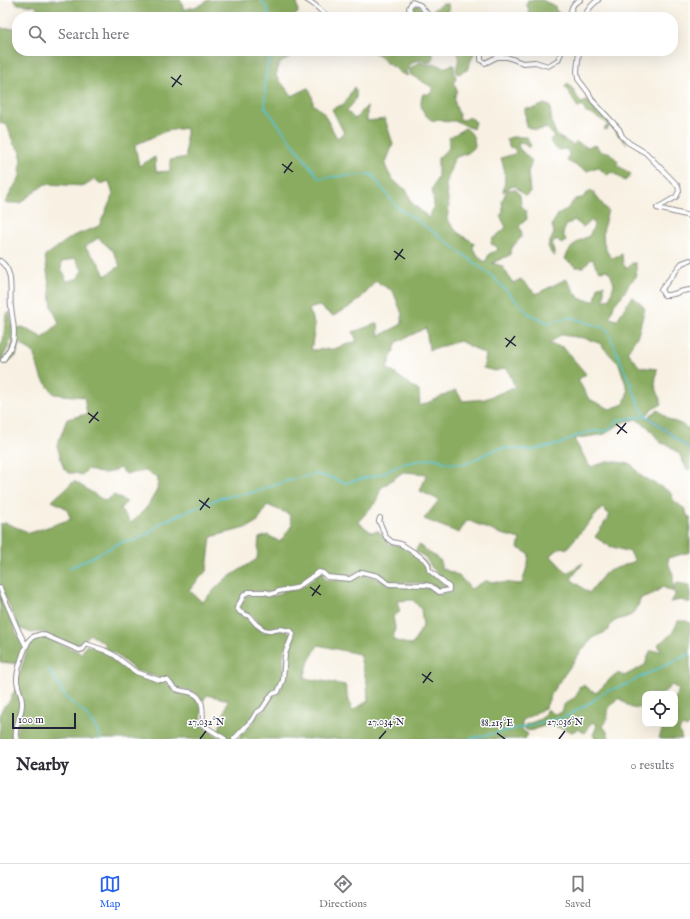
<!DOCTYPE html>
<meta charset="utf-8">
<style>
:root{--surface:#fff;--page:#f2f2f3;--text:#2b2b33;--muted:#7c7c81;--line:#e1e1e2;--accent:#2563eb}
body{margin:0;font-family:"IM FELL English",serif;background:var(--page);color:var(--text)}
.controls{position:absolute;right:12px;bottom:12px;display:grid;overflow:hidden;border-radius:8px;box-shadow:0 4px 16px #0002}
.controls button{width:36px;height:36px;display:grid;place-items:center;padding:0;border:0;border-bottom:1px solid var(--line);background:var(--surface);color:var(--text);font:20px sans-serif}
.scale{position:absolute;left:12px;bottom:10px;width:64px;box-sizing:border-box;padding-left:4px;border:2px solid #22223b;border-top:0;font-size:11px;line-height:14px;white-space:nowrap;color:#22223b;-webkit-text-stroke:3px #fff;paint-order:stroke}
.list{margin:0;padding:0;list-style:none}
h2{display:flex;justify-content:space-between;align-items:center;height:52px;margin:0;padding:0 16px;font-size:17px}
h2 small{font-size:13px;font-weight:400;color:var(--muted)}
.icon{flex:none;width:22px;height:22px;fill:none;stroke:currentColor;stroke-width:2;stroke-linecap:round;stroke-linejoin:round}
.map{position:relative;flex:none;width:690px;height:739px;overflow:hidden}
.search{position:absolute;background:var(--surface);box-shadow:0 4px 16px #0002;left:12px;right:12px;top:12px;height:44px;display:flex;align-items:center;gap:10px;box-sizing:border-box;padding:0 14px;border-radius:16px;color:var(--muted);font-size:15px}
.sheet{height:124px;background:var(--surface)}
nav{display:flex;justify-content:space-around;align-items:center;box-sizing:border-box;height:56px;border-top:1px solid var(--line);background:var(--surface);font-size:11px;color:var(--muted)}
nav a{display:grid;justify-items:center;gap:2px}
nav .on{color:var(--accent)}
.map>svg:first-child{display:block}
.forest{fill:#8aac60;stroke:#56674e;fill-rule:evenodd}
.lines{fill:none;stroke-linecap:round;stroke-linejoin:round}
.stream{stroke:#56c1d1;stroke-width:1.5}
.minor-casing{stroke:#8d8a8f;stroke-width:6}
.minor{stroke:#fff;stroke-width:4}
.ticks{fill:none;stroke:#22223b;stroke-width:1.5}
.ticks-label{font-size:10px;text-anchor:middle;fill:#22223b;stroke:#fff;stroke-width:3;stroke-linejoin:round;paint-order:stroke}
</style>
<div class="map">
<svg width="690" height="739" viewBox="0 0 690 739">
<rect width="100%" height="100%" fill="#fff"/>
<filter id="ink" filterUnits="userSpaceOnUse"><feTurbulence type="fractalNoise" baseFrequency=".025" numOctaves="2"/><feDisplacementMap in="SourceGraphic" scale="8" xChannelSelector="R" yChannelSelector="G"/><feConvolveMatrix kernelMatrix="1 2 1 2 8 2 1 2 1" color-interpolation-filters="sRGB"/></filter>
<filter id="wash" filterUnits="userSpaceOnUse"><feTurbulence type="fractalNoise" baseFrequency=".012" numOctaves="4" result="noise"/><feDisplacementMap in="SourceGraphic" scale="16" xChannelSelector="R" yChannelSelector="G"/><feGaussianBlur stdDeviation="0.9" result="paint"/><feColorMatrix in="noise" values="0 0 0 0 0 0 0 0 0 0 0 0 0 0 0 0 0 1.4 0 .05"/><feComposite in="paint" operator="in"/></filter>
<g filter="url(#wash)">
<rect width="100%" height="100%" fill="#f8f1e3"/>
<g class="forest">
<path d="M 13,0 L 181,0 L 184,10 L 201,5 L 208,0 L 297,0 L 298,13 L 293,17 L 40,17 L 36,6 L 18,4 Z"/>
<path d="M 528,0 L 542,0 L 555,6 L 556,11 L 566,17 L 529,17 L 529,10 L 526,4 Z"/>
<path d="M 414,4 L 420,6 L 427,17 L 412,17 L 410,8 Z"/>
<path d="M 442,4 L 448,4 L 449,11 L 432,15 L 430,12 Z"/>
<path d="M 0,27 L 5,29 L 17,28 L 17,51 L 279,51 L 282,53 L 284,51 L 295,51 L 296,53 L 279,64 L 276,76 L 292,96 L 308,88 C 312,92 313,99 313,104 L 323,112 L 337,138 L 344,133 L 332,109 L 344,104 L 354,87 C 360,97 353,103 347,111 L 355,119 L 367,106 L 367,121 L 385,119 L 393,144 L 385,165 C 390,177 395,184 407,190 L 411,202 L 429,218 L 434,206 L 432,189 L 438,176 L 438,158 L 449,148 L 449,138 L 465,128 C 473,132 475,140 475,147 L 468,153 L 454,158 L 446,185 L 449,207 L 447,219 L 457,232 L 474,243 L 473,249 L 483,261 L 486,261 L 489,254 L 498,250 L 496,246 L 491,244 L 492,239 C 497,235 502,232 506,227 L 500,216 L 503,212 L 502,201 L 507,190 L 515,189 L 520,195 L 521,205 L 526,211 L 527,219 L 519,226 C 528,242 512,239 510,255 L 492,263 L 502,266 L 513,283 L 521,279 L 536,294 L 566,279 L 580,299 L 595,301 L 598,286 L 604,285 L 604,301 L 610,298 L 614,284 L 610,273 L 606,270 L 600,271 L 596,267 L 593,259 L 590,260 L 583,267 L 576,267 L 565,259 C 569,247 578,240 589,236 L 594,226 L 592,220 L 583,227 L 574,220 L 566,226 L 563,233 L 566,241 L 561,244 L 557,239 L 552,244 L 555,256 L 551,253 L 548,246 L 554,233 L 552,225 L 557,215 L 567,209 L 575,199 L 582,198 L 591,190 L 608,211 C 603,225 599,246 612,258 L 622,254 L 623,264 L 627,268 L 632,263 L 636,263 L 636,277 L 629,284 L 624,293 L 614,305 L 610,318 L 617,320 L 632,296 L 645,308 L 638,335 L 627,352 L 640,367 L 657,369 L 655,385 L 662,404 L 651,410 L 646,416 L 690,450 L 690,470 L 687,470 L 679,453 L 668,445 L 661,443 L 648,427 L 636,419 L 621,423 L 605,434 L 574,439 L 590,467 L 610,461 L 631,464 L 641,476 L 670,492 L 674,501 L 685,509 L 688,517 L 690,517 L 690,552 L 668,558 L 669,565 L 673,574 L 673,592 L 663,587 L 651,595 L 641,598 C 639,602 638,607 636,610 C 629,622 611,615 609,630 L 593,638 L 582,650 L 552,692 L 546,707 L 522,721 L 522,730 L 528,734 L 525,739 L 237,739 L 254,721 L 258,713 L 264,711 L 273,695 L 279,693 L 285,680 L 287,655 L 295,632 L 292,629 L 278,627 L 267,629 L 262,627 L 253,617 L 249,614 L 244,613 L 239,608 L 245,597 L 250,594 L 273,596 L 288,590 L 297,590 L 312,580 L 317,574 L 322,574 L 326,580 L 334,579 L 350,580 L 362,574 L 377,578 L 389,585 L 405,584 L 432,588 L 439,594 L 451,591 L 451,586 L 432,568 L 425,557 L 415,551 L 419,545 L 441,561 L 441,568 L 458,575 L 471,589 L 485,581 L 522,584 L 528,563 L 529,554 L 518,548 L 520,539 L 498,533 L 467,520 L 459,533 L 424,519 L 439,500 L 420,491 L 427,474 L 403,472 L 381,488 L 376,502 L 358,522 L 371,532 L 379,531 L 389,544 L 398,545 L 423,560 L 427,565 L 428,571 L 448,587 L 448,589 L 439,591 L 431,585 L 411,582 L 389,582 L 378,574 L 361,571 L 350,577 L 327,575 L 324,572 C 311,571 306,583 294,587 C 291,588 272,593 270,593 C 263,592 252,589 245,593 C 240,596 238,602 236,608 L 240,613 L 249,617 L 264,632 L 281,630 L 290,632 L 291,634 L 283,655 L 284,671 L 280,687 L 277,691 L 270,694 L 260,709 L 254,713 L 251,720 L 233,739 L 227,739 L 218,733 L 228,700 L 207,695 L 203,701 C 196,691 188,690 177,688 L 172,682 L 168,679 L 158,678 L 149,674 L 136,671 L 114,653 L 104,648 L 106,644 L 89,634 L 80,648 L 41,632 L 32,633 L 19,628 L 0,585 L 0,524 L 6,523 L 30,533 L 71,519 L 66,508 L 52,501 L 74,481 L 105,501 L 114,495 L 127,502 L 120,509 L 131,523 L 147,507 L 157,490 L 158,477 L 153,476 L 146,471 L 126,474 L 119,468 C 109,475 99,474 88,469 L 82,475 L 75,473 L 69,473 L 64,469 L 57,446 L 67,419 L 87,414 L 84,397 L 54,394 L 41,377 L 33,352 L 19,343 L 16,356 L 6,363 L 4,361 C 12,350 14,341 16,328 L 23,327 L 43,338 L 59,323 L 52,307 L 45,256 L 73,236 L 99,226 L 113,195 L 109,181 L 101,184 L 94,179 L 85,186 L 45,184 L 20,203 L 5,203 L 20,176 L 21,152 L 14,145 L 7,125 L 0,123 ZM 186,128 L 186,157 L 170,160 L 170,171 L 156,172 L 155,157 L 139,166 L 135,145 L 166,131 ZM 98,238 L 113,251 L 120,266 L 105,276 L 99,263 L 85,247 ZM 75,258 L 82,270 L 77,279 L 66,281 L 65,275 L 61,270 L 62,262 ZM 375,281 L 393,291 L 402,314 L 402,324 L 379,336 L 378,323 L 353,332 L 357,341 L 333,349 L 311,350 L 315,326 L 309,309 L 319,306 L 333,316 C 353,306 362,300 375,281 ZM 426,328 L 429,350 L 460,341 L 486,355 L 483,368 L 495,371 L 507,368 L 515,387 L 485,399 L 463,401 L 456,390 L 420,406 L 419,391 L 387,368 L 397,342 ZM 560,335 L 584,338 L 599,343 L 619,364 L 628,391 L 624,404 L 610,409 L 589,399 L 578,380 L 586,374 L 563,347 L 549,344 ZM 267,505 L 289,514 L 292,525 L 280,542 L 268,535 L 259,538 L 257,559 L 224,580 L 202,602 L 189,590 L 207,570 L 211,537 L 249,527 L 259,520 ZM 602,508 L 610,515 L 595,537 L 609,546 L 630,552 L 635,561 L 606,572 L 589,593 L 571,579 L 583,563 L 567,573 L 550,555 L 562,547 L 566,549 ZM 413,600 L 421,609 L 423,626 L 412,645 L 393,640 L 395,628 L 393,616 L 400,612 L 397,601 ZM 318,645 L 359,654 L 367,683 L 368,701 L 352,711 L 345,685 L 304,678 L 309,661 Z"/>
<path d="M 371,51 L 430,51 L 433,53 L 433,57 L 431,62 L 427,63 C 418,57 411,62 406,71 L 409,76 C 397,74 398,67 387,64 L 381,56 Z"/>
<path d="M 457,51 L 475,51 L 467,70 L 458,74 L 456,71 L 459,57 Z"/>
<path d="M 420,62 L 428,65 L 436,64 L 443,67 L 447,67 L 452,64 L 454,65 L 454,73 L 456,77 L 454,84 L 457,90 C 451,104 458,107 460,119 L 464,120 L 469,117 L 473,119 L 475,122 L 473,129 C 464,126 457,118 447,122 C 441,119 439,118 433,121 C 423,115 418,106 423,94 L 429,94 L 432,91 L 432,87 L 411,75 L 409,69 Z"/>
<path d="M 568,83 L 572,88 L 581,103 L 590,100 L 593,106 L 617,128 L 627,144 L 617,134 L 616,131 L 611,126 L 605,130 L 604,129 L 608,124 L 594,115 L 586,113 L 582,105 L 578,108 L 565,86 Z"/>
<path d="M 544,104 L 550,106 L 552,124 L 557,136 L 573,145 L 576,142 L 587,147 L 596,145 L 601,152 L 609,152 L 618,161 L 617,165 L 631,174 L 625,181 L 612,172 L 607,175 L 598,167 L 587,171 L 567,161 L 569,153 L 566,149 L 559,150 L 553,146 L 550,140 L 554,136 L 547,128 C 538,131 535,131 526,126 L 525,108 L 533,109 Z"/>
<path d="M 512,137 L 527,137 L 531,146 L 529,148 L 524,144 L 518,143 L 519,148 L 532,161 L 528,172 L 530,192 L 525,196 L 515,186 L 510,187 L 503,192 C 506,180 505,169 501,158 L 514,154 L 516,152 L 514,148 L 509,147 L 506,139 Z"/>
<path d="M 10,312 L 13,330 L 11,340 L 0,364 L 0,346 L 3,342 L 6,314 Z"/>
<path d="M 658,410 L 670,420 L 681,424 L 690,430 L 690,448 L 649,416 Z"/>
<path d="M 677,583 L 690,585 L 690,603 L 681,600 L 670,602 L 675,596 L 674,586 Z"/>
<path d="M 0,593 L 17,634 L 25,648 L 19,664 L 0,662 Z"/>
<path d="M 678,621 L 687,621 L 690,623 L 690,725 L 686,728 L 683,726 L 679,730 L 682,739 L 661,739 L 659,738 L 664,724 L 675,724 L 675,698 L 679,690 L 672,685 L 662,694 L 645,694 L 645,705 C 632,713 629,706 619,698 C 601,710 613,715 603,726 L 607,732 L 609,738 L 607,739 L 596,739 L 593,735 L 597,725 L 592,722 L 584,733 L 578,729 L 572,732 C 564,728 555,726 546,726 C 538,726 531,735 524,728 L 525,725 C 533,721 545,721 546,710 L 549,710 C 553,715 556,714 562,712 C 563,710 563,707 564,705 C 570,697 577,702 579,687 L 583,685 L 596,693 L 612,677 L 619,673 L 624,676 L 645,665 L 650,651 L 661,651 L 658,644 C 670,636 673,634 678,621 Z"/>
<path d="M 38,636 L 41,636 L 82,653 L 86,645 L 104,651 L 135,674 L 159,682 L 167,682 L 176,691 L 191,693 L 198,699 L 202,710 L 201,725 L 222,739 L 18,739 L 16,733 L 23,706 L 18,679 L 28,647 L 33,639 Z"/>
<path d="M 17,686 C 19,693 21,699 21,705 C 20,718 12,724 15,739 L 0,739 L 0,714 L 3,707 L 9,702 Z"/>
</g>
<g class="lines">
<g class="stream">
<path d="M 260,0 L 266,6 L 270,17"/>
<path d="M 270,51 L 265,80 L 265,107 L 319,178 L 371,174 L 397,207 L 435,233 L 492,276 L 529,314 L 549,323 L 570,317 L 607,329 L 642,411 L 647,416 L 690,449"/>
<path d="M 69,568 L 78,564 L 122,542 L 137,540 L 148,534 L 162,522 L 181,514 L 220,498 L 255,492 L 293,479 L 315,474 L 329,477 L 345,483 L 381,474 L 402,464 L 434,458 L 448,463 L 465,464 L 494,450 L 503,448 L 533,450 L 560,444 L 576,436 L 593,431 L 607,431 L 618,420 L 647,416"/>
<path d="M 49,669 L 66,698 L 84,712 L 96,728 L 100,739"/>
<path d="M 468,739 L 533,725 L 548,720 L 563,718 L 593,701 L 604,692 L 628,684 L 642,676 L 690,654"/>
</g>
</g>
</g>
<g filter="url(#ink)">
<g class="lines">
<g class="minor-casing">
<g id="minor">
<path d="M 307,0 C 315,4 321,11 328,17"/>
<path d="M 411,17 L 412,14 L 409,8 L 412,2 L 420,5 L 430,17"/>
<path d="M 570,17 C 571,9 572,3 580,0"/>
<path d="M 584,17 C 588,9 591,5 598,0"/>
<path d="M 481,51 L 481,60 L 485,63 L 497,57 L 507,57 L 523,63 L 535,62 L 548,66 L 558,60 L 562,51"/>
<path d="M 579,51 L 577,71 L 578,79 L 588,92 L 593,101 L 619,129 L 622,136 L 629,143 L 646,153 L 678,186 L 679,191 L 676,197 L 657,208 L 690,216"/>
<path d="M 690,260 L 682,263 L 661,290 L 664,295 C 673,296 681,290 690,290"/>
<path d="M 0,261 C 15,271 9,293 11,307 C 12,319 16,329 13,341 C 11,348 7,354 3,360"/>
<path d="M 0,588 L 19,632 L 26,646"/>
<path d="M 16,739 C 14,726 21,718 22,705 C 23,697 18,690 17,681 C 16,672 25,646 30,639 C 33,636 38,635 42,634 L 79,650 L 83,649 L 86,644 L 104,650 L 114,655 L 136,672 L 159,680 L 167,680 C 170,683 173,687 176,689 C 180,691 185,691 189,692 C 206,696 202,712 203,725 L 225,739"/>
<path d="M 234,739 L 252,720 L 256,713 L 262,709 L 272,694 L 278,692 L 283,680 L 285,654 L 293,634 L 291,631 L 280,629 L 269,631 L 264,630 L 256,624 L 249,616 L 240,612 L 237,608 L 244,595 L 248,592 L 265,592 L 272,594 L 279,591 L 296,588 L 319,572 L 323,573 L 327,577 L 350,579 L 362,572 L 378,576 L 389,584 L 425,585 L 431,586 L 439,592 L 449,590 L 449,587 L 429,570 L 428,564 L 424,559 L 401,544 L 392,542 L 386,537 L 379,521 L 380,518"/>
</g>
</g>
<use href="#minor" class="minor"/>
</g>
</g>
<path class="ticks" d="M 171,77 L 182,85M 172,87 L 181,75M 282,164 L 293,172M 284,173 L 292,162M 394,251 L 405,259M 395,260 L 403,249M 505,338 L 516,346M 506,347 L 515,336M 88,413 L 99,421M 89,423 L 98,412M 616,424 L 627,433M 617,434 L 626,423M 199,500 L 210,508M 200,510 L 209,498M 310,587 L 321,595M 312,596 L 320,585M 422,674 L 433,682M 423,683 L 431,672M 497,733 L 505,739M 200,739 L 206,731M 379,739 L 386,731M 559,739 L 565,731"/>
<g class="ticks-label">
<text x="206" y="725">27.032°N</text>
<text x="386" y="725">27.034°N</text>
<text x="565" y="725">27.036°N</text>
<text x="497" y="726">88.215°E</text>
</g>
</svg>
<div class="controls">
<button><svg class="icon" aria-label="locate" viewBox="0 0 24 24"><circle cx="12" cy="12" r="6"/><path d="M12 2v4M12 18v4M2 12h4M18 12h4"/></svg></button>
</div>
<div class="scale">100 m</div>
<div class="search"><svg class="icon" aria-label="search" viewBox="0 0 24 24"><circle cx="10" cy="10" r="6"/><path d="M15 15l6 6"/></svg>Search here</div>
</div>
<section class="sheet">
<h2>Nearby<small>0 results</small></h2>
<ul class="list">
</ul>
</section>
<nav>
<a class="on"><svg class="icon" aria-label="map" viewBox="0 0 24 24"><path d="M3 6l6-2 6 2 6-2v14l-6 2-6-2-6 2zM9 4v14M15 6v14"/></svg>Map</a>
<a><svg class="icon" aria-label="directions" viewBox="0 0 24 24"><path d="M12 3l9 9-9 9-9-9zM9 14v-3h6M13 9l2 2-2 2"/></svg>Directions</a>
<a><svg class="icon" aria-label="saved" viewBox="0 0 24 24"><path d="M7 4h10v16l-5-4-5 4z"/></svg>Saved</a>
</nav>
